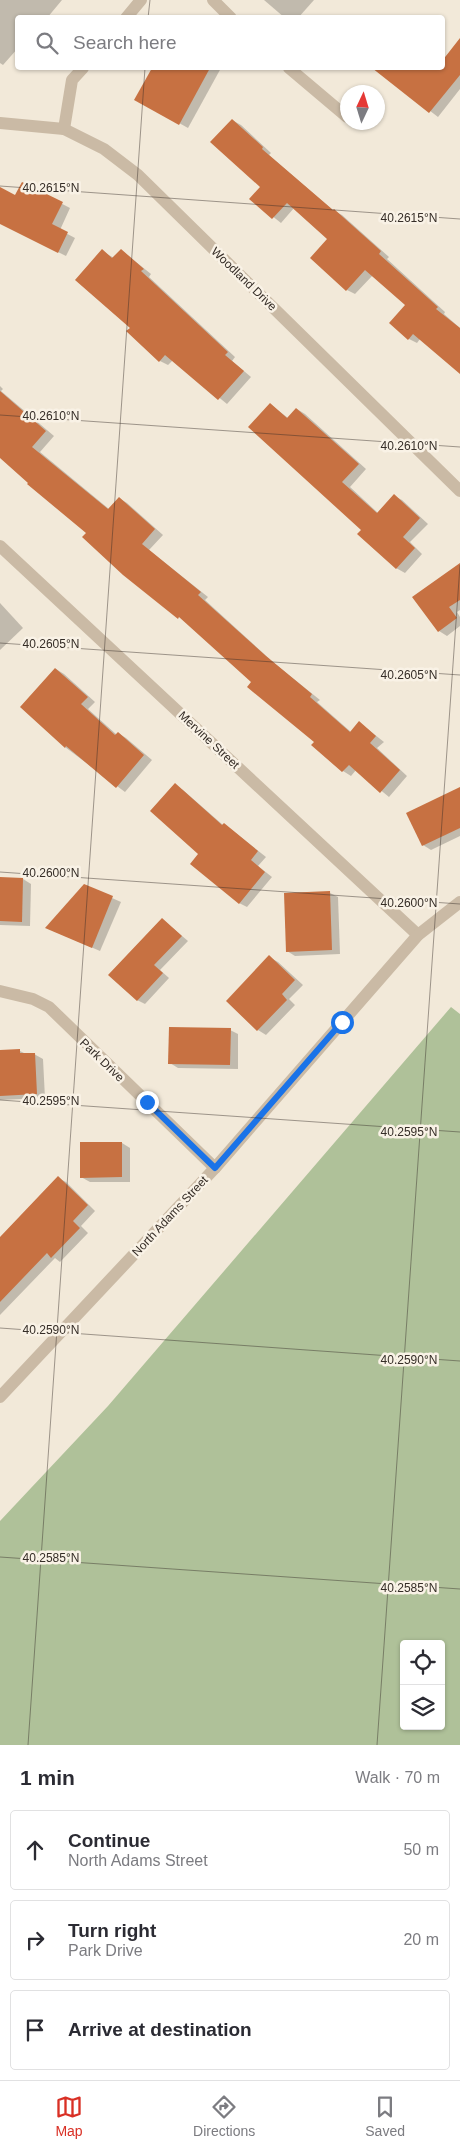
<!DOCTYPE html>
<meta charset="utf-8">
<style>
:root{--surface:#fff;--page:#f7f7f7;--text:#2b2b33;--muted:#7c7c81;--line:#e1e1e2;--accent:#d93025}
body{margin:0;font-family:Arial,sans-serif;background:var(--page);color:var(--text)}
.controls{position:absolute;right:15px;bottom:15px;display:grid;overflow:hidden;border-radius:5px;box-shadow:0 1px 4px #0004}
.controls button{width:45px;height:45px;display:grid;place-items:center;padding:0;border:0;border-bottom:1px solid var(--line);background:var(--surface);color:var(--text);font:25px sans-serif}
.compass{position:absolute;left:340px;top:85px;width:45px;height:45px;border-radius:50%;background:var(--surface);box-shadow:0 1px 4px #0004;rotate:4deg}
.stop{position:absolute;width:15px;height:15px;margin:-11px;border:4px solid #1a73e8;border-radius:50%;background:#fff}
.stop.end{background:#1a73e8;border-color:#fff;box-shadow:0 1px 5px #0008}
.list{margin:0;padding:0;list-style:none}
h2{display:flex;justify-content:space-between;align-items:center;height:65px;margin:0;padding:0 20px;font-size:21px}
h2 small{font-size:16px;font-weight:400;color:var(--muted)}
.list li{display:grid;grid-template-columns:32px 1fr auto;gap:15px;align-items:center;box-sizing:border-box;height:80px;margin:0 10px 10px;padding:0 10px;border:1px solid var(--line);border-radius:5px}
.list b{display:block;font-size:19px;white-space:nowrap}
.list p{margin:0;font-size:16px;white-space:nowrap;color:var(--muted)}
.list em{font-size:16px;font-style:normal;color:var(--muted)}
.icon{flex:none;width:28px;height:28px;fill:none;stroke:currentColor;stroke-width:2;stroke-linecap:round;stroke-linejoin:round}
.map{position:relative;flex:none;width:460px;height:1745px;overflow:hidden}
.search{position:absolute;background:var(--surface);box-shadow:0 1px 4px #0004;left:15px;right:15px;top:15px;height:55px;display:flex;align-items:center;gap:12px;box-sizing:border-box;padding:0 18px;border-radius:5px;color:var(--muted);font-size:19px}
.sheet{height:335px;background:var(--surface)}
nav{display:flex;justify-content:space-around;align-items:center;box-sizing:border-box;height:70px;border-top:1px solid var(--line);background:var(--surface);font-size:14px;color:var(--muted)}
nav a{display:grid;justify-items:center;gap:2px}
nav .on{color:var(--accent)}
.map>svg:first-child{display:block}
.green{fill:#afc199;fill-rule:evenodd}
.shadow{fill:#0003}
.building{fill:#c77142}
.lines{fill:none;stroke-linecap:round;stroke-linejoin:round}
.minor{stroke:#cabaa5;stroke-width:12}
.route{stroke:#1a73e8;stroke-width:6}
.ticks{fill:none;stroke:#352d27;stroke-width:1;stroke-opacity:0.45}
.labels{text-anchor:middle;dominant-baseline:central;stroke-width:5;stroke-linejoin:round;paint-order:stroke}
.street-label{font-size:12px;fill:#352d27;stroke:#f9f2e6}
.ticks-label{font-size:12px;text-anchor:middle;fill:#352d27;stroke:#f9f2e6;stroke-width:5;stroke-linejoin:round;paint-order:stroke}
</style>
<div class="map">
<svg width="460" height="1745" viewBox="0 0 460 1745">
<rect width="100%" height="100%" fill="#f2e9d9"/>
<path class="green" d="M 451,1007 L 460,1014 L 460,1745 L 0,1745 L 0,1521 L 108,1406 ZM 404,1644 L 441,1644 L 441,1726 L 404,1726 Z"/>
<g class="shadow">
<path d="M 0,0 L 62,0 L 47,18 L 18,18 L 18,48 L 3,65 L 0,63 Z"/>
<path d="M 264,0 L 314,0 L 298,18 L 285,18 Z"/>
<path d="M 460,60 L 460,89 L 438,117 L 374,68 L 442,68 Z"/>
<path d="M 153,68 L 221,68 L 188,128 L 136,99 Z"/>
<path d="M 232,120 L 241,125 L 271,153 L 269,155 L 334,211 L 342,215 L 389,257 L 387,259 L 445,312 L 444,314 L 460,328 L 460,372 L 420,339 L 417,343 L 409,339 L 407,305 L 373,275 L 355,294 L 347,290 L 329,239 L 294,208 L 281,223 L 251,199 L 261,187 Z"/>
<path d="M 22,183 L 70,208 L 60,230 L 75,238 L 66,256 L 0,223 L 0,197 L 15,196 Z"/>
<path d="M 121,250 L 151,274 L 149,277 L 235,357 L 232,361 L 251,377 L 227,404 L 173,360 L 168,365 L 160,361 L 131,328 L 102,251 L 114,258 Z"/>
<path d="M 0,386 L 3,389 L 1,391 L 54,436 L 40,452 L 109,509 L 119,498 L 127,503 L 163,535 L 149,550 L 208,597 L 205,600 L 274,663 L 320,700 L 317,702 L 351,732 L 360,723 L 384,742 L 377,748 L 407,776 L 389,797 L 356,770 L 351,776 L 343,771 L 313,745 L 316,742 L 253,682 L 187,623 L 124,574 L 88,533 L 0,456 Z"/>
<path d="M 270,404 L 288,418 L 297,409 L 305,414 L 366,469 L 350,487 L 378,513 L 394,496 L 402,500 L 428,524 L 410,542 L 422,554 L 405,573 L 396,568 L 363,530 Z"/>
<path d="M 460,571 L 460,610 L 457,612 L 460,617 L 460,626 L 447,636 L 439,631 Z"/>
<path d="M 0,603 L 23,628 L 0,650 Z"/>
<path d="M 56,669 L 64,674 L 95,702 L 88,709 L 117,735 L 118,733 L 126,738 L 152,760 L 125,792 L 65,747 Z"/>
<path d="M 175,785 L 183,790 L 223,825 L 232,830 L 266,857 L 258,866 L 272,877 L 247,907 L 239,903 L 200,853 Z"/>
<path d="M 460,792 L 460,836 L 431,850 L 423,845 Z"/>
<path d="M 0,878 L 23,879 L 31,884 L 30,926 L 0,925 Z"/>
<path d="M 85,886 L 121,902 L 100,951 L 47,928 Z"/>
<path d="M 330,893 L 338,897 L 340,954 L 295,956 L 287,951 Z"/>
<path d="M 162,919 L 188,941 L 160,970 L 169,978 L 145,1004 L 137,1000 Z"/>
<path d="M 269,957 L 278,962 L 303,985 L 289,999 L 295,1005 L 266,1035 L 258,1030 Z"/>
<path d="M 230,1030 L 238,1034 L 238,1069 L 178,1068 L 170,1063 Z"/>
<path d="M 20,1051 L 26,1054 L 34,1054 L 43,1059 L 45,1098 L 0,1100 L 0,1052 Z"/>
<path d="M 122,1143 L 130,1148 L 130,1182 L 90,1182 L 81,1177 Z"/>
<path d="M 58,1178 L 66,1182 L 95,1211 L 81,1226 L 88,1233 L 60,1262 L 55,1258 L 0,1315 L 0,1250 Z"/>
</g>
<g class="building">
<path d="M 460,38 L 460,75 L 429,113 L 372,68 L 442,68 L 442,61 Z"/>
<path d="M 152,68 L 210,68 L 179,125 L 134,100 Z"/>
<path d="M 232,119 L 263,147 L 262,149 L 333,210 L 334,209 L 381,251 L 379,254 L 438,307 L 436,309 L 460,328 L 460,374 L 413,334 L 408,340 L 389,323 L 405,305 L 365,270 L 346,291 L 310,258 L 327,239 L 287,203 L 272,219 L 249,199 L 260,187 L 210,142 Z"/>
<path d="M 22,182 L 63,202 L 52,224 L 68,232 L 58,253 L 0,224 L 0,187 L 15,195 Z"/>
<path d="M 102,249 L 112,258 L 121,249 L 144,269 L 141,271 L 228,352 L 225,355 L 244,371 L 218,400 L 165,355 L 159,362 L 126,331 L 130,328 L 75,280 Z"/>
<path d="M 0,391 L 46,431 L 32,447 L 108,509 L 119,497 L 155,529 L 142,544 L 201,592 L 198,595 L 266,656 L 312,694 L 310,697 L 350,732 L 359,721 L 376,736 L 370,743 L 400,770 L 380,793 L 349,765 L 342,772 L 311,745 L 314,742 L 247,687 L 251,682 L 179,617 L 178,619 L 123,575 L 82,537 L 86,533 L 27,484 L 28,483 L 0,458 Z"/>
<path d="M 270,403 L 287,418 L 296,408 L 359,464 L 342,482 L 377,513 L 394,494 L 420,518 L 403,537 L 415,548 L 396,569 L 357,534 L 361,530 L 248,427 Z"/>
<path d="M 460,563 L 460,600 L 449,607 L 457,618 L 438,632 L 412,597 Z"/>
<path d="M 55,668 L 88,697 L 81,704 L 115,735 L 118,732 L 144,755 L 116,788 L 66,746 L 65,748 L 20,707 Z"/>
<path d="M 175,783 L 222,825 L 224,823 L 258,851 L 251,860 L 265,872 L 239,904 L 190,864 L 198,854 L 150,811 Z"/>
<path d="M 460,787 L 460,828 L 422,846 L 406,813 Z"/>
<path d="M 0,877 L 23,878 L 22,922 L 0,921 Z"/>
<path d="M 84,884 L 113,896 L 92,948 L 45,928 Z"/>
<path d="M 330,891 L 332,950 L 286,952 L 284,893 Z"/>
<path d="M 162,918 L 182,936 L 154,965 L 163,973 L 137,1001 L 108,975 Z"/>
<path d="M 269,955 L 295,980 L 282,994 L 287,1000 L 257,1031 L 226,1001 Z"/>
<path d="M 169,1027 L 231,1028 L 230,1065 L 168,1064 Z"/>
<path d="M 20,1049 L 20,1053 L 35,1053 L 37,1094 L 0,1096 L 0,1050 Z"/>
<path d="M 80,1142 L 122,1142 L 122,1177 L 80,1178 Z"/>
<path d="M 58,1176 L 88,1205 L 73,1221 L 80,1228 L 51,1258 L 47,1253 L 0,1302 L 0,1237 Z"/>
</g>
<g class="lines">
<g class="minor">
<path d="M 213,0 L 231,18"/>
<path d="M 126,18 L 141,0"/>
<path d="M 289,68 L 347,117"/>
<path d="M 0,123 L 64,129 L 104,149 L 138,175 L 460,491"/>
<path d="M 64,129 L 72,80 L 83,68"/>
<path d="M 0,546 L 418,935"/>
<path d="M 0,991 L 33,999 L 49,1007 L 215,1168"/>
<path d="M 0,1397 L 215,1168 L 418,935 L 460,902"/>
</g>
</g>
<g class="lines">
<path class="route" d="M 147,1102 L 215,1168 L 342,1022"/>
</g>
<path class="ticks" d="M 148,18 L 150,0M 0,186 L 460,219M 0,415 L 460,447M 0,643 L 460,675M 0,872 L 460,904M 0,1100 L 460,1132M 0,1328 L 460,1361M 0,1557 L 460,1589M 28,1745 L 145,68M 377,1745 L 460,565"/>
<g class="labels">
<g class="street-label">
<text transform="translate(244 279) rotate(44)">Woodland Drive</text>
<text transform="translate(209 740) rotate(43)">Mervine Street</text>
<text transform="translate(102 1060) rotate(44)">Park Drive</text>
<text transform="translate(170 1216) rotate(-47)">North Adams Street</text>
</g>
</g>
<g class="ticks-label">
<text x="51" y="192">40.2615°N</text>
<text x="409" y="222">40.2615°N</text>
<text x="51" y="420">40.2610°N</text>
<text x="409" y="450">40.2610°N</text>
<text x="51" y="648">40.2605°N</text>
<text x="409" y="679">40.2605°N</text>
<text x="51" y="877">40.2600°N</text>
<text x="409" y="907">40.2600°N</text>
<text x="51" y="1105">40.2595°N</text>
<text x="409" y="1136">40.2595°N</text>
<text x="51" y="1334">40.2590°N</text>
<text x="409" y="1364">40.2590°N</text>
<text x="51" y="1562">40.2585°N</text>
<text x="409" y="1592">40.2585°N</text>
</g>
</svg>
<div class="controls">
<button><svg class="icon" aria-label="locate" viewBox="0 0 24 24"><circle cx="12" cy="12" r="6"/><path d="M12 2v4M12 18v4M2 12h4M18 12h4"/></svg></button>
<button><svg class="icon" aria-label="layers" viewBox="0 0 24 24"><path d="M12 4l9 5-9 5-9-5zM3 14l9 5 9-5"/></svg></button>
</div>
<svg class="compass" viewBox="-18 -18 36 36"><path d="M0-13l5 13h-10z" fill="#e53935"/><path d="M0 13l5-13h-10z" fill="#7c7c81"/></svg>
<div class="stop" style="left:342px;top:1022px"></div>
<div class="stop end" style="left:147px;top:1102px"></div>
<div class="search"><svg class="icon" aria-label="search" viewBox="0 0 24 24"><circle cx="10" cy="10" r="6"/><path d="M15 15l6 6"/></svg>Search here</div>
</div>
<section class="sheet">
<h2>1 min<small>Walk · 70 m</small></h2>
<ul class="list">
<li><svg class="icon" aria-label="ahead" viewBox="0 0 24 24"><path d="M12 20V5M6 11l6-6 6 6"/></svg><div><b>Continue</b><p>North Adams Street</p></div><em>50 m</em></li>
<li><svg class="icon" aria-label="right" viewBox="0 0 24 24"><path d="M7 20v-9h11M14 6l5 5-5 5"/></svg><div><b>Turn right</b><p>Park Drive</p></div><em>20 m</em></li>
<li><svg class="icon" aria-label="arrive" viewBox="0 0 24 24"><path d="M6 21V4h12l-3 4 3 4H6"/></svg><div><b>Arrive at destination</b></div></li>
</ul>
</section>
<nav>
<a class="on"><svg class="icon" aria-label="map" viewBox="0 0 24 24"><path d="M3 6l6-2 6 2 6-2v14l-6 2-6-2-6 2zM9 4v14M15 6v14"/></svg>Map</a>
<a><svg class="icon" aria-label="directions" viewBox="0 0 24 24"><path d="M12 3l9 9-9 9-9-9zM9 14v-3h6M13 9l2 2-2 2"/></svg>Directions</a>
<a><svg class="icon" aria-label="saved" viewBox="0 0 24 24"><path d="M7 4h10v16l-5-4-5 4z"/></svg>Saved</a>
</nav>
